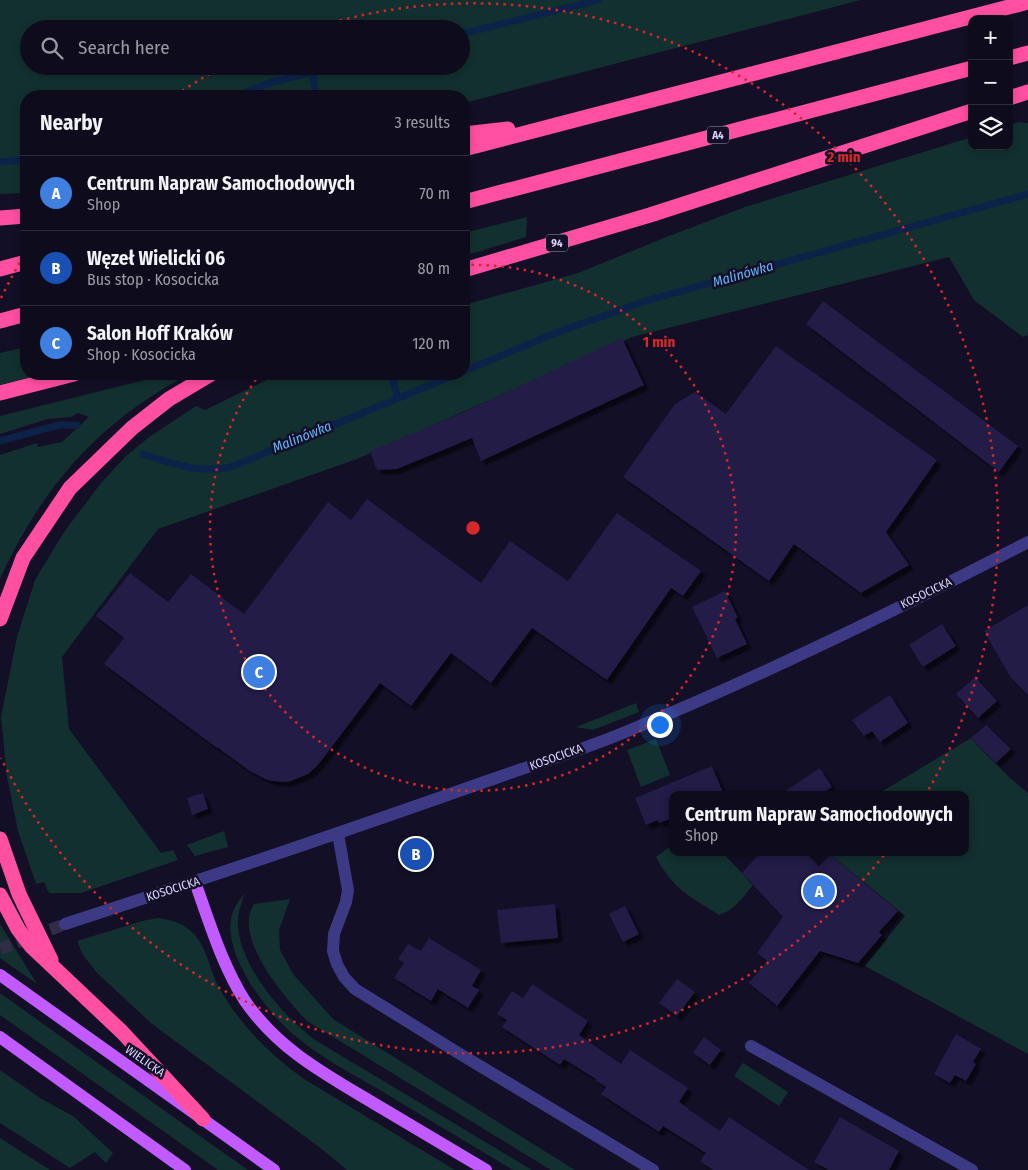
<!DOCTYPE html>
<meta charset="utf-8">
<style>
:root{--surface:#0e0b1c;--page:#171425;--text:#f1f3f6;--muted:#9b9ba3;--line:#2e2b3b;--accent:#2563eb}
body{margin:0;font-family:"Fira Sans Condensed",sans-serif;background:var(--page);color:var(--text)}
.controls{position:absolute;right:15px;top:15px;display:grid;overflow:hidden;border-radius:10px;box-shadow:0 2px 8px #0003}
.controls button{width:45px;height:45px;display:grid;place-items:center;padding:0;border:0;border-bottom:1px solid var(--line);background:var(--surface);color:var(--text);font:25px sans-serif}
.you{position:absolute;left:659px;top:724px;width:18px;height:18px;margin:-12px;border:4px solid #fff;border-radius:50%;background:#1a73e8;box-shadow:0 0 0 8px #1a73e833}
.badge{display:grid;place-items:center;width:32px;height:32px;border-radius:50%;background:var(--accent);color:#fff;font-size:16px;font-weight:700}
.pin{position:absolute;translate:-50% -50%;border:2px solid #fff;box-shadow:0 1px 5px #0006}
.popup{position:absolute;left:669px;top:791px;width:300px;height:65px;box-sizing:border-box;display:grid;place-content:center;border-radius:10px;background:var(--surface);filter:drop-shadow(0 1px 4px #0005);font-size:16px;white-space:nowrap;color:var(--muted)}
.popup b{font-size:19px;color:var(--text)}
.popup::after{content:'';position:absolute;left:50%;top:100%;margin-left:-10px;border:10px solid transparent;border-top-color:var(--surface)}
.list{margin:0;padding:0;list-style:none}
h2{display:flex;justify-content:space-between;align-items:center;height:65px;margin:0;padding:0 20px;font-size:21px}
h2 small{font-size:16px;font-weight:400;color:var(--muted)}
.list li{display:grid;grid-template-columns:32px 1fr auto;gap:15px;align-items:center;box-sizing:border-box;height:75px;padding:0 20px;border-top:1px solid var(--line)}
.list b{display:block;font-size:19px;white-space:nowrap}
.list p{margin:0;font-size:16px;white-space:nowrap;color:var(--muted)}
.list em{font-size:16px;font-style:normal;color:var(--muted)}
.icon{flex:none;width:28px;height:28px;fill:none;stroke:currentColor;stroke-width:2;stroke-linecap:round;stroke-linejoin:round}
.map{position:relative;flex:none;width:1028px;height:1170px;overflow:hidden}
.search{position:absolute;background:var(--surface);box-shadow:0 2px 8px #0003;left:20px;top:20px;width:450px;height:55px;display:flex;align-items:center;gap:12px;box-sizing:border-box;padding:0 18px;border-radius:28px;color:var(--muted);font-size:19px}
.panel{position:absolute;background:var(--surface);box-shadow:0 2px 8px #0003;left:20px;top:90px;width:450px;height:290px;border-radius:20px}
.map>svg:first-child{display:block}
.green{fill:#12302f;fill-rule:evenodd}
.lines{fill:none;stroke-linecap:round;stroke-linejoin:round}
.stream{stroke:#0c2248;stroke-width:7}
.building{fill:#241b47;filter:url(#shadow)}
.minor-tunnel{stroke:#312d47;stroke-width:12;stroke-dasharray:12 6;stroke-linecap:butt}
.minor{stroke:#3d3a85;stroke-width:12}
.major{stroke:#c25bff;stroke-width:12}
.highway{stroke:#ff4fa3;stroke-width:15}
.ring{fill:none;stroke:#d62828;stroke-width:2.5;stroke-dasharray:2.5 5}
.labels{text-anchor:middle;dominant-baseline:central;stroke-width:5;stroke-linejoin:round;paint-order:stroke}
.shield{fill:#130f26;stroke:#9e99be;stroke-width:1}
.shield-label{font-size:11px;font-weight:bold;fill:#d9d4ff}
.street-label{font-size:12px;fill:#d9d4ff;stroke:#130f26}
.water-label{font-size:14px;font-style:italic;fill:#62b6ff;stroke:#130f26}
.centre{fill:#d62828;stroke:#130f26;stroke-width:2.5}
.ring-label{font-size:15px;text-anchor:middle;font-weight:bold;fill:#d62828;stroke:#130f26;stroke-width:5;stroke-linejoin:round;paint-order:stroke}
</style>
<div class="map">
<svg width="1028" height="1170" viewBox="0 0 1028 1170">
<defs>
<filter id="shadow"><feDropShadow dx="4.5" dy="4.5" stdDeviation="1" flood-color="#0009"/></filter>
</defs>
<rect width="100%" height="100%" fill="#130f26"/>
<g class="green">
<path d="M 0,0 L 861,0 L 464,103 L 464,96 L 26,96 L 26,193 L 0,194 ZM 29,29 L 461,29 L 461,66 L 29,66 Z"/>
<path d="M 1019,122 L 1028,123 L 1028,335 L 1023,337 L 974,300 L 949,257 L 632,337 L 357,459 L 158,529 L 62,657 L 69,729 L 161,853 L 173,850 L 178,860 L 81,893 L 49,893 L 44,882 L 36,884 L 18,831 L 7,777 L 1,717 L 17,637 L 35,580 L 64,532 L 101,483 L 125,457 L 149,437 L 196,406 L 205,410 L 279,374 L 464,374 L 464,305 L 578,273 L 664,238 L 745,207 L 972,137 L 972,146 L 1009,146 L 1009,125 Z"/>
<path d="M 527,217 L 526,237 L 464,256 L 464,233 Z"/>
<path d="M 26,347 L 26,374 L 44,374 L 0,385 L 0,353 Z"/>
<path d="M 169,374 L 190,374 C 100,420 41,488 0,579 L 0,455 L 37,443 L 38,447 L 62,442 L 89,417 L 78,413 L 71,417 L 48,419 L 0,434 L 0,416 Z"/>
<path d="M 636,703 L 639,712 L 593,730 L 576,727 Z"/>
<path d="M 971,738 L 1009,777 L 1028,793 L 1028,1054 L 865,966 L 905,916 L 827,852 L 965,852 L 965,795 L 876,795 Z"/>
<path d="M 656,739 L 670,775 L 641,787 L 627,750 Z"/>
<path d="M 224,831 L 228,847 L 195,856 L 187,845 Z"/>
<path d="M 673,844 L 673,852 L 722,852 L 753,885 C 743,897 734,911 719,915 C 689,896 673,889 656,857 Z"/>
<path d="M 245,893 C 241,904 237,915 238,927 C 242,970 283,1015 315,1040 L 532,1170 L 513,1170 C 468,1143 424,1117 380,1090 C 350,1073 320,1057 294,1035 C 267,1013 221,952 232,915 C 234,907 239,900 245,893 Z"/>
<path d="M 290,899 L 279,930 L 280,950 L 293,974 L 333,1019 L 575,1170 L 551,1170 L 307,1021 C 285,998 232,937 254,904 Z"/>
<path d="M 158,918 C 173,920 185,924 195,935 C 206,947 210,969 217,984 C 238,1023 268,1053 304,1079 L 455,1170 L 347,1170 L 319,1147 L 152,1024 L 97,973 L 83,955 L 77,941 L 142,921 Z"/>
<path d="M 0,924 L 2,927 L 37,984 L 0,958 Z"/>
<path d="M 0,993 L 214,1146 L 248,1170 L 218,1170 L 0,1015 Z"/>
<path d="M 743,1063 L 788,1092 L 779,1106 L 734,1076 Z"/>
<path d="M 0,1070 L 40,1098 L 73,1116 L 113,1153 L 106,1163 L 95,1152 L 70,1168 L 0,1123 Z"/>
<path d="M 0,1138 L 50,1170 L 0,1170 Z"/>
</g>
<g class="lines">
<g class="stream">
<path d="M 461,34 L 598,0"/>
<path d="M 236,96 L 269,83 L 312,72"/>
<path d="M 316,96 L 312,72 L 335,66"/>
<path d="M 0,162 L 26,160"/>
<path d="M 464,371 L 558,332 L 646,301 L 1028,194"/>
<path d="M 391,374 L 398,398"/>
<path d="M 0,441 L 59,425 L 77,425"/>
<path d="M 143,454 C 174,464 199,474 231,467 L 457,374"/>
</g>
</g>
<g class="building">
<path d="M 823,301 L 1018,446 L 999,472 L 806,324 Z"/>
<path d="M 622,338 L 644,385 L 481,461 L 472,438 L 397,469 L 377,470 L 370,451 L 462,413 Z"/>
<path d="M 776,346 L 937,460 L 886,532 L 909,565 L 861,593 L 794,544 L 769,581 L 623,477 L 675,404 L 695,392 L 726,414 Z"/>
<path d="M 367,499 L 481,583 L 510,541 L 568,581 L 617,513 L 701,571 L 683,596 L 671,588 L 607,680 L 532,628 L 491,683 L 451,653 L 411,706 L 380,683 L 318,765 L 308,774 L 288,782 L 272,781 L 265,779 L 250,771 L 217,747 L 217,748 L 104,664 L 124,638 L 96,616 L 130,573 L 168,602 L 191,574 L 244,614 L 328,502 L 351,520 Z"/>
<path d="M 725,591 L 738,618 L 735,619 L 747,644 L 717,658 L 692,607 Z"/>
<path d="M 1028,605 L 1028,695 L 1011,678 L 984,631 Z"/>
<path d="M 942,624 L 956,646 L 923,667 L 909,645 Z"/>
<path d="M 975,677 L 997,701 L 978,718 L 956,694 Z"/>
<path d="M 890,695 L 908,723 L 880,742 L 872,731 L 864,736 L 852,720 Z"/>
<path d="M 986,725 L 1011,749 L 996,763 L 971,738 Z"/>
<path d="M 712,766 L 724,795 L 673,795 L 673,818 L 659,823 L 658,820 L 646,825 L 635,798 Z"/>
<path d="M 820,768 L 832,787 L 821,795 L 779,795 Z"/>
<path d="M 203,793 L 208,809 L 192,815 L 187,798 Z"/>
<path d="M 761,852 L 827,852 L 898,911 L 879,932 L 882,935 L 858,963 L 820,951 L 777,1006 L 749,983 L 767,961 L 757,953 L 783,917 L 742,873 Z"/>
<path d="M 555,904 L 558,938 L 501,943 L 497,910 Z"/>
<path d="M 625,906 L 639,934 L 623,942 L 609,914 Z"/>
<path d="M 429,938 L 481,970 L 472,986 L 479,990 L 468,1008 L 438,989 L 431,1001 L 394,978 L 404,963 L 398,959 L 408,944 L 421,951 Z"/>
<path d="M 677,979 L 695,992 L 677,1016 L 659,1003 Z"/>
<path d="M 532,984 L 588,1021 L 579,1035 L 589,1042 L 621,1064 L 630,1050 L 688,1088 L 679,1102 L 688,1108 L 688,1109 L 720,1131 L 729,1117 L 809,1170 L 713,1170 L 700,1161 L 706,1153 L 663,1126 L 659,1132 L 601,1094 L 606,1087 L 595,1080 L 596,1079 L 564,1059 L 560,1065 L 502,1027 L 507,1020 L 497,1014 L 512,991 L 523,998 Z"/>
<path d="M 956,1034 L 981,1049 L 973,1062 L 976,1064 L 966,1081 L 955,1075 L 950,1083 L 934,1074 Z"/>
<path d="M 704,1037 L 721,1050 L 710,1065 L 693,1053 Z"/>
<path d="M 840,1117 L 899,1151 L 889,1170 L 829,1170 L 814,1162 Z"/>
</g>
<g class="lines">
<path class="minor-tunnel" d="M 0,949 L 65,924"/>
<g class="minor">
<path d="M 338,834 L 348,890 L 346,902 L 334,934 L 333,951 L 337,964 L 344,977 L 355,989 L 455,1051 L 653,1170"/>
<path d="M 65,924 C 207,878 349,830 490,780 C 532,765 576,752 618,735 C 758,678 894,611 1028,542"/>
<path d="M 751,1046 L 972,1170"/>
</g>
<g class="major">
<path d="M 195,882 C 209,921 222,965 245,1001 C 279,1050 325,1074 375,1104 C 412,1126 449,1148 486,1170"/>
<path d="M 0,975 L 274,1170"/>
<path d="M 0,1037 L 185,1170"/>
</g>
<g class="highway">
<path d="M 1009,58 L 1028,53"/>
<path d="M 1009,98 L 1028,92"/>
<path d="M 464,134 L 508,129"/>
<path d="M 464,149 L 1028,2"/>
<path d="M 464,202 L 972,68"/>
<path d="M 0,218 L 26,216"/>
<path d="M 0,269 L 26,262"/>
<path d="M 464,270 L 650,215 L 972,111"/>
<path d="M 0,321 L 26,314"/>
<path d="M 0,393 L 74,374"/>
<path d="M 0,619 L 23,558 L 70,488 L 132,428 L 169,399 L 211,374"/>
<path d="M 0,839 L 19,894 L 51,960"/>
<path d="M 0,895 L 18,929 L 31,946 L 122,1032 L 203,1119"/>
</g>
</g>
<g class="ring">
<path d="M464 265A263 263 0 1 1 259 375"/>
<path d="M1 298A525 525 0 0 1 25 254M176 95A525 525 0 0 1 222 67M311 29A525 525 0 1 1 1 758"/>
</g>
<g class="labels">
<g class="shield">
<rect x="707" y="126.5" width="22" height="17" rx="4"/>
<rect x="546" y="234.5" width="22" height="17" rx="4"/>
</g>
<g class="shield-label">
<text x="718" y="135">A4</text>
<text x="557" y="243">94</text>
</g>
<g class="street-label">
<text transform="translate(926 593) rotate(-26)">KOSOCICKA</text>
<text transform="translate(556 757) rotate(-20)">KOSOCICKA</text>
<text transform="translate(173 889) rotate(-18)">KOSOCICKA</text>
<text transform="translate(145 1061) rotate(35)">WIELICKA</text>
</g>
<g class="water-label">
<text transform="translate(743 274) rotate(-16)">Malinówka</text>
<text transform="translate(302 437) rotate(-22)">Malinówka</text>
</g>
</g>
<circle cx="473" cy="528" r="8" class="centre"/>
<g class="ring-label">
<text x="844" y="162">2 min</text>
<text x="659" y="347">1 min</text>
</g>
</svg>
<div class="controls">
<button>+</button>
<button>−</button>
<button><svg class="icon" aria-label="layers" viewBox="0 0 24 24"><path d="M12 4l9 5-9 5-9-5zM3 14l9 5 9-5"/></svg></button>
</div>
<div class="you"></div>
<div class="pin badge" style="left:819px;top:891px;background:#3f7fe0">A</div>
<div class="popup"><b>Centrum Napraw Samochodowych</b>Shop</div>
<div class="pin badge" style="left:416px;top:854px;background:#1a4fb4">B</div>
<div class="pin badge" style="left:259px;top:672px;background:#3f7fe0">C</div>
<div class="search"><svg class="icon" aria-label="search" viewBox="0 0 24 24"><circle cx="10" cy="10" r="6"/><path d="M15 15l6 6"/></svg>Search here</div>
<section class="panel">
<h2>Nearby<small>3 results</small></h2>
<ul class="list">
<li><span class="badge" style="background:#3f7fe0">A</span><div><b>Centrum Napraw Samochodowych</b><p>Shop</p></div><em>70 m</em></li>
<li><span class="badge" style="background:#1a4fb4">B</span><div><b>Węzeł Wielicki 06</b><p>Bus stop · Kosocicka</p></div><em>80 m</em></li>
<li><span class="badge" style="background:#3f7fe0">C</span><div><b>Salon Hoff Kraków</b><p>Shop · Kosocicka</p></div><em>120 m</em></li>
</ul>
</section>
</div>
